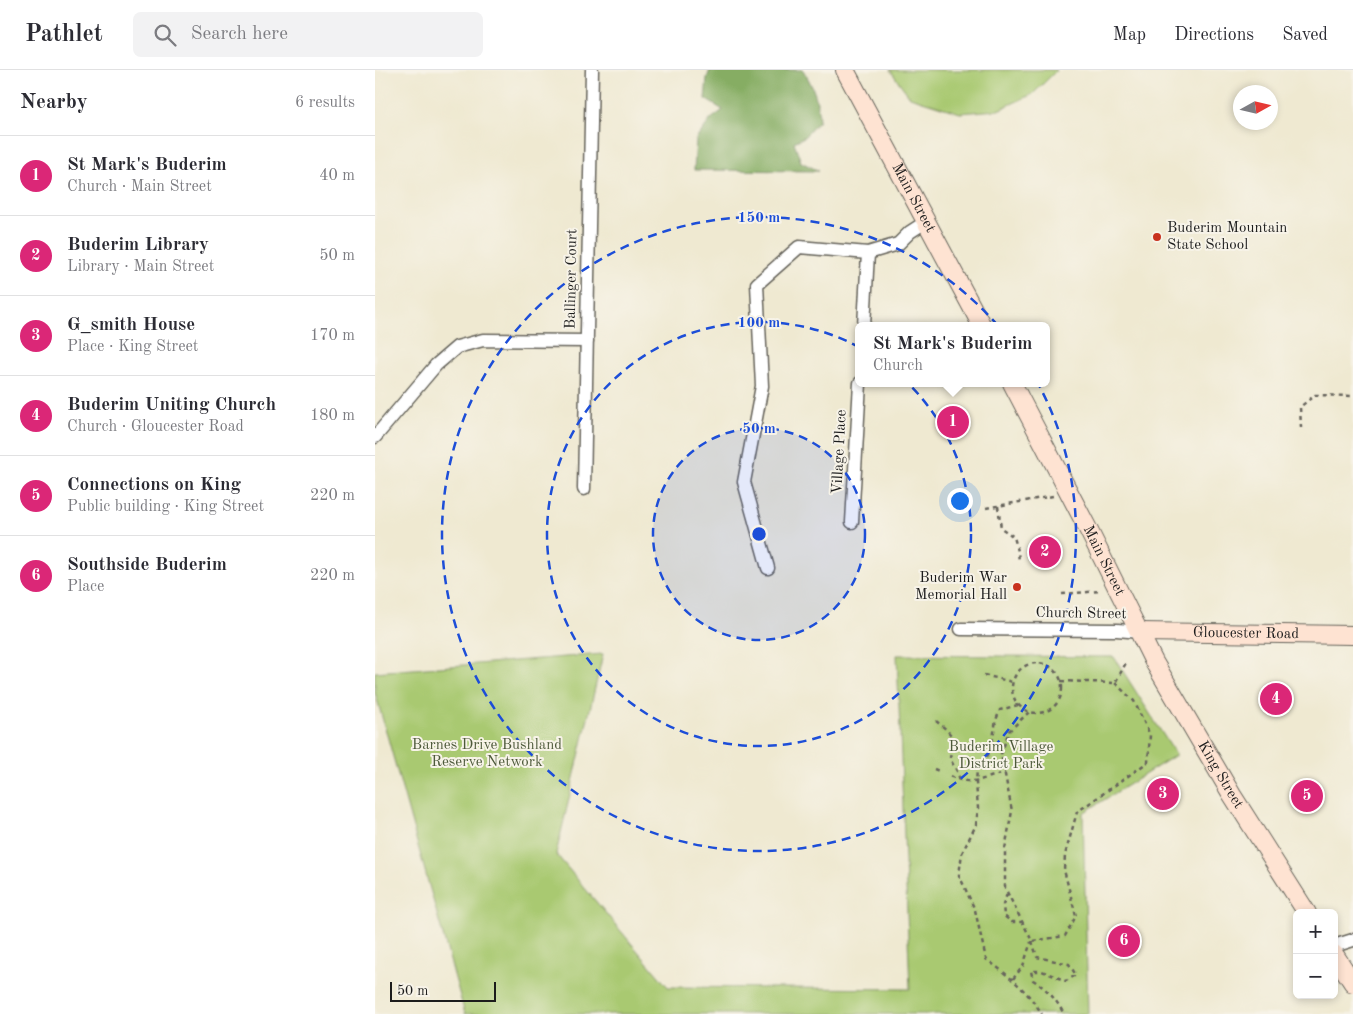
<!DOCTYPE html>
<meta charset="utf-8">
<style>
:root{--surface:#fff;--page:#f2f2f3;--text:#2b2b33;--muted:#7c7c81;--line:#e1e1e2;--accent:#db2777}
body{margin:0;font-family:"Old Standard TT",serif;background:var(--page);color:var(--text)}
.controls{position:absolute;right:15px;bottom:15px;display:grid;overflow:hidden;border-radius:8px;box-shadow:0 2px 8px #0003}
.controls button{width:45px;height:45px;display:grid;place-items:center;padding:0;border:0;border-bottom:1px solid var(--line);background:var(--surface);color:var(--text);font:25px sans-serif}
.compass{position:absolute;left:858px;top:15px;width:45px;height:45px;border-radius:50%;background:var(--surface);box-shadow:0 2px 8px #0003;rotate:82deg}
.scale{position:absolute;left:15px;bottom:12px;width:106px;box-sizing:border-box;padding-left:5px;border:2px solid #1c1c1c;border-top:0;font-size:14px;line-height:18px;white-space:nowrap;color:#1c1c1c;-webkit-text-stroke:4px #f7f3e8;paint-order:stroke}
.you{position:absolute;left:584px;top:430px;width:18px;height:18px;margin:-12px;border:4px solid #fff;border-radius:50%;background:#1a73e8;box-shadow:0 0 0 8px #1a73e833}
.badge{display:grid;place-items:center;width:32px;height:32px;border-radius:50%;background:var(--accent);color:#fff;font-size:16px;font-weight:700}
.pin{position:absolute;translate:-50% -50%;border:2px solid #fff;box-shadow:0 1px 5px #0006}
.popup{position:absolute;left:480px;top:252px;width:195px;height:65px;box-sizing:border-box;display:grid;place-content:center;border-radius:8px;background:var(--surface);filter:drop-shadow(0 1px 4px #0005);font-size:16px;white-space:nowrap;color:var(--muted)}
.popup b{font-size:19px;color:var(--text)}
.popup::after{content:'';position:absolute;left:50%;top:100%;margin-left:-10px;border:10px solid transparent;border-top-color:var(--surface)}
.list{margin:0;padding:0;list-style:none}
h2{display:flex;justify-content:space-between;align-items:center;height:65px;margin:0;padding:0 20px;font-size:21px}
h2 small{font-size:16px;font-weight:400;color:var(--muted)}
.list li{display:grid;grid-template-columns:32px 1fr auto;gap:15px;align-items:center;box-sizing:border-box;height:80px;padding:0 20px;border-top:1px solid var(--line)}
.list b{display:block;font-size:19px;white-space:nowrap}
.list p{margin:0;font-size:16px;white-space:nowrap;color:var(--muted)}
.list em{font-size:16px;font-style:normal;color:var(--muted)}
.icon{flex:none;width:28px;height:28px;fill:none;stroke:currentColor;stroke-width:2;stroke-linecap:round;stroke-linejoin:round}
.map{position:relative;flex:none;width:978px;height:944px;overflow:hidden}
header{display:flex;align-items:center;gap:30px;box-sizing:border-box;height:70px;padding:0 25px;background:var(--surface);border-bottom:1px solid var(--line)}
header strong{font-size:24px}
nav{display:flex;gap:28px;margin-inline-start:auto;font-size:18px}
.search{width:350px;height:45px;background:var(--page);display:flex;align-items:center;gap:12px;box-sizing:border-box;padding:0 18px;border-radius:8px;color:var(--muted);font-size:19px}
main{display:flex}
aside{flex:1;background:var(--surface)}
.map>svg:first-child{display:block}
.green{fill:#a9c971;stroke:#627246}
.forest{fill:#86ad63;stroke:#516440}
.lines{fill:none;stroke-linecap:round;stroke-linejoin:round}
.minor-casing{stroke:#66645b;stroke-width:15}
.secondary-casing{stroke:#66645b;stroke-width:20}
.path{stroke:#66645b;stroke-width:2.5;stroke-dasharray:4 4;stroke-linecap:butt}
.minor{stroke:#fff;stroke-width:12}
.secondary{stroke:#fee3d2;stroke-width:18}
.ring{fill:none;stroke:#1d4ed8;stroke-width:2.5;stroke-dasharray:9 6}
.poi-dot{fill:#c8321e;stroke:#f7f3e8;stroke-width:2}
.labels{text-anchor:middle;dominant-baseline:central;stroke-width:4;stroke-linejoin:round;paint-order:stroke}
.street-label{font-size:15px;fill:#1c1c1c;stroke:#f7f3e8}
.poi-label{font-size:15px;fill:#1c1c1c;stroke:#f7f3e8;text-anchor:start}
.park-label{font-size:15px;fill:#4d593a;stroke:#f7f3e8}
.centre{fill:#1d4ed8;stroke:#f7f3e8;stroke-width:2.5}
.ring-label{font-size:15px;text-anchor:middle;font-weight:bold;fill:#1d4ed8;stroke:#f7f3e8;stroke-width:4;stroke-linejoin:round;paint-order:stroke}
</style>
<header>
<strong>Pathlet</strong>
<div class="search"><svg class="icon" aria-label="search" viewBox="0 0 24 24"><circle cx="10" cy="10" r="6"/><path d="M15 15l6 6"/></svg>Search here</div>
<nav><a>Map</a><a>Directions</a><a>Saved</a></nav>
</header>
<main>
<aside>
<h2>Nearby<small>6 results</small></h2>
<ul class="list">
<li><span class="badge">1</span><div><b>St Mark's Buderim</b><p>Church · Main Street</p></div><em>40 m</em></li>
<li><span class="badge">2</span><div><b>Buderim Library</b><p>Library · Main Street</p></div><em>50 m</em></li>
<li><span class="badge">3</span><div><b>G_smith House</b><p>Place · King Street</p></div><em>170 m</em></li>
<li><span class="badge">4</span><div><b>Buderim Uniting Church</b><p>Church · Gloucester Road</p></div><em>180 m</em></li>
<li><span class="badge">5</span><div><b>Connections on King</b><p>Public building · King Street</p></div><em>220 m</em></li>
<li><span class="badge">6</span><div><b>Southside Buderim</b><p>Place</p></div><em>220 m</em></li>
</ul>
</aside>
<div class="map">
<svg width="978" height="944" viewBox="0 0 978 944">
<rect width="100%" height="100%" fill="#f7f3e8"/>
<filter id="ink" filterUnits="userSpaceOnUse"><feTurbulence type="fractalNoise" baseFrequency=".02" numOctaves="2"/><feDisplacementMap in="SourceGraphic" scale="10" xChannelSelector="R" yChannelSelector="G"/><feConvolveMatrix kernelMatrix="1 2 1 2 8 2 1 2 1" color-interpolation-filters="sRGB"/></filter>
<filter id="wash" filterUnits="userSpaceOnUse"><feTurbulence type="fractalNoise" baseFrequency=".0096" numOctaves="4" result="noise"/><feDisplacementMap in="SourceGraphic" scale="20" xChannelSelector="R" yChannelSelector="G"/><feGaussianBlur stdDeviation="1.12" result="paint"/><feColorMatrix in="noise" values="0 0 0 0 0 0 0 0 0 0 0 0 0 0 0 0 0 1.4 0 .05"/><feComposite in="paint" operator="in"/></filter>
<g filter="url(#wash)">
<rect width="100%" height="100%" fill="#efe9d1"/>
<g class="green">
<path d="M 515,0 L 682,0 L 658,24 L 623,40 L 585,43 L 535,27 Z"/>
<path d="M 228,584 L 181,784 L 293,917 L 535,919 L 522,585 L 739,587 L 801,685 L 708,743 L 713,944 L 90,944 L 0,622 L 0,602 Z"/>
</g>
<path class="forest" d="M 335,0 L 428,0 C 439,17 443,30 444,51 L 429,67 L 419,72 L 426,92 L 444,101 L 319,100 L 321,69 L 336,49 L 348,40 L 330,29 L 332,8 Z"/>
</g>
<g filter="url(#ink)">
<g class="lines">
<g class="minor-casing">
<g id="minor">
<path d="M 489,256 L 493,183"/>
<path d="M 0,367 L 61,295 L 82,277 L 108,270 L 212,271"/>
<path d="M 209,419 L 217,0"/>
<path d="M 477,452 L 485,313"/>
<path d="M 393,498 L 369,412 L 387,316 L 382,214 L 424,177 L 493,183 L 523,174 L 535,162 L 552,151"/>
<path d="M 586,559 L 742,560 L 765,562"/>
<path d="M 959,876 L 978,870"/>
</g>
</g>
<g class="secondary-casing">
<g id="secondary">
<path id="s1" d="M 470,0 L 607,256"/>
<path id="s2" d="M 637,313 L 712,457 L 779,592 L 857,725 L 932,843"/>
<path id="s3" d="M 765,562 L 978,565"/>
<path d="M 959,884 L 978,913"/>
</g>
</g>
<g class="path">
<path d="M 926,358 L 925,337 L 940,325 L 978,326"/>
<path d="M 623,436 L 626,458 L 639,467 L 643,481 L 644,492"/>
<path d="M 611,438 L 678,426"/>
<path d="M 687,524 L 726,521"/>
<circle cx="662" cy="618" r="25"/>
<path d="M 609,605 L 637,612"/>
<path d="M 686,611 L 740,613 L 752,591"/>
<path d="M 643,635 L 625,640 L 621,650 L 616,681 L 602,699 L 601,713 L 603,738 L 601,755 L 587,783 L 584,805 L 600,840 L 611,889 C 633,905 653,921 667,944"/>
<path d="M 654,642 L 634,661 L 626,684 L 637,741 L 630,779 L 630,818 L 657,871 L 690,866 L 701,846 L 689,800 L 690,785 L 702,742 L 773,692 L 775,665 L 759,631 L 740,613"/>
<path d="M 561,651 C 568,657 578,663 578,673 C 578,678 575,684 575,689 L 583,703 L 585,711"/>
<path d="M 559,699 L 564,701"/>
<path d="M 575,706 C 599,717 606,708 630,703"/>
<path d="M 632,824 L 628,835 L 629,846 L 637,852 L 647,852"/>
<path d="M 657,871 L 662,887 L 694,894 L 701,905 L 691,911 L 667,901 L 656,901 L 658,910 C 672,919 681,929 689,944"/>
<path d="M 638,909 L 648,896 L 656,872"/>
</g>
<use href="#minor" class="minor"/>
<use href="#secondary" class="secondary"/>
</g>
</g>
<circle cx="384" cy="464" r="106" fill="#1d4ed8" fill-opacity=".12"/>
<g class="ring">
<circle cx="384" cy="464" r="106"/>
<circle cx="384" cy="464" r="212"/>
<circle cx="384" cy="464" r="317"/>
</g>
<g class="poi-dot">
<circle cx="782" cy="167" r="5"/>
<circle cx="642" cy="517" r="5"/>
</g>
<g class="labels">
<g class="street-label">
<text stroke="none"><textPath href="#s1" startOffset="145">Main Street</textPath></text>
<text transform="translate(197 209) rotate(-89)">Ballinger Court</text>
<text transform="translate(465 382) rotate(-87)">Village Place</text>
<text stroke="none"><textPath href="#s2" startOffset="200">Main Street</textPath></text>
<text transform="translate(706 544) rotate(1)">Church Street</text>
<text stroke="none"><textPath href="#s3" startOffset="106">Gloucester Road</textPath></text>
<text stroke="none"><textPath href="#s2" startOffset="444">King Street</textPath></text>
</g>
<g class="poi-label">
<text x="792" y="158">Buderim Mountain<tspan x="792" dy="17">State School</tspan></text>
<text x="632" y="508" text-anchor="end">Buderim War<tspan x="632" dy="17">Memorial Hall</tspan></text>
</g>
<g class="park-label">
<text x="112" y="675">Barnes Drive Bushland<tspan x="112" dy="17">Reserve Network</tspan></text>
<text x="626" y="677">Buderim Village<tspan x="626" dy="17">District Park</tspan></text>
</g>
</g>
<circle cx="384" cy="464" r="8" class="centre"/>
<g class="ring-label">
<text x="384" y="152">150 m</text>
<text x="384" y="257">100 m</text>
<text x="384" y="363">50 m</text>
</g>
</svg>
<div class="controls">
<button>+</button>
<button>−</button>
</div>
<svg class="compass" viewBox="-18 -18 36 36"><path d="M0-13l5 13h-10z" fill="#e53935"/><path d="M0 13l5-13h-10z" fill="#7c7c81"/></svg>
<div class="scale">50 m</div>
<div class="you"></div>
<div class="pin badge" style="left:578px;top:352px">1</div>
<div class="popup"><b>St Mark's Buderim</b>Church</div>
<div class="pin badge" style="left:670px;top:482px">2</div>
<div class="pin badge" style="left:788px;top:724px">3</div>
<div class="pin badge" style="left:901px;top:629px">4</div>
<div class="pin badge" style="left:932px;top:726px">5</div>
<div class="pin badge" style="left:749px;top:871px">6</div>
</div>
</main>
